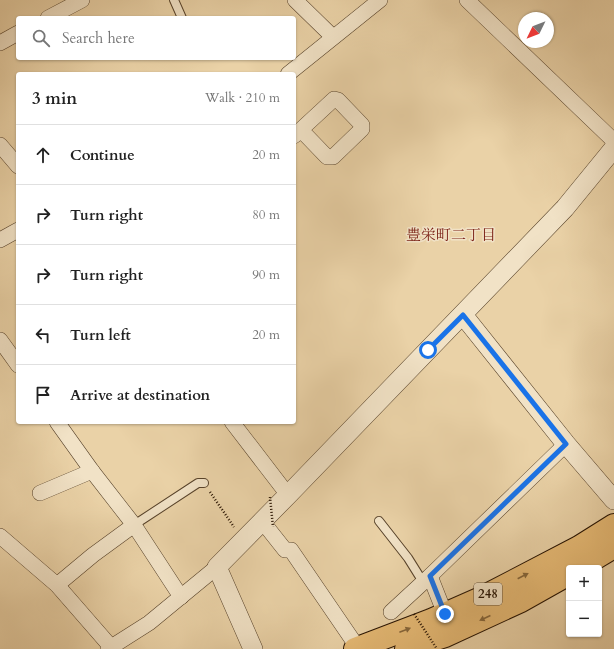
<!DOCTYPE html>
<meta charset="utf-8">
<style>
:root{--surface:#fff;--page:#f6f6f6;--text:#222;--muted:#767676;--line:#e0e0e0}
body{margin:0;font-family:Cardo,"Noto Serif JP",serif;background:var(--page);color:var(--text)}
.controls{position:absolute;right:12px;bottom:12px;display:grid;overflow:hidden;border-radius:4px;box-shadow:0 1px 3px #0004}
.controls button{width:36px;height:36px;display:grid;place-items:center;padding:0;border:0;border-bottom:1px solid var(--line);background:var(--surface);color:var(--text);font:20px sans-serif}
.compass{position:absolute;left:518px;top:12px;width:36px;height:36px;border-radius:50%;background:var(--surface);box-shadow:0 1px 3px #0004;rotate:227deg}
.stop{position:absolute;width:12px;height:12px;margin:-9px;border:3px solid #1a73e8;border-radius:50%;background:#fff}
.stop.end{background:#1a73e8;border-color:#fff;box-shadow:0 1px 4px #0008}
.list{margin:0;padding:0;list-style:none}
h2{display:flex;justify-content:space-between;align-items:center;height:52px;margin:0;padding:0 16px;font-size:17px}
h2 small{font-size:13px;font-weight:400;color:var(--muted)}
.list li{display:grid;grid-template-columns:26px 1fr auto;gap:12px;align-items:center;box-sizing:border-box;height:60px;padding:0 16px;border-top:1px solid var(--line)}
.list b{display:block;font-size:15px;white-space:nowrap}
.list em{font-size:13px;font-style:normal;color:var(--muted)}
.icon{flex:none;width:22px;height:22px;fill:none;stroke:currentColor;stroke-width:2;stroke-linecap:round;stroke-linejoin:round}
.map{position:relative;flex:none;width:614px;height:649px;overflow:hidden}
.search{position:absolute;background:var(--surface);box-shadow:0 1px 3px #0004;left:16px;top:16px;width:280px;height:44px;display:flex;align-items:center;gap:10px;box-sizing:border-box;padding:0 14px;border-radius:4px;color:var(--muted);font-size:15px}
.panel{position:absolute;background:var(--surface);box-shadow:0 1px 3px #0004;left:16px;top:72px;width:280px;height:352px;border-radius:4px}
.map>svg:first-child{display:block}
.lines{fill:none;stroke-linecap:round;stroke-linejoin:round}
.service-casing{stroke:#57422a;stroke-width:10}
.minor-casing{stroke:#57422a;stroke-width:16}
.tertiary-casing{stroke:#57422a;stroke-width:20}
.trunk-casing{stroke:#261200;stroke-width:24}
.path{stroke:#261200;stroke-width:2.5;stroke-dasharray:1 2;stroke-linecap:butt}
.service{stroke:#f1e2c6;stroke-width:8}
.minor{stroke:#f1e2c6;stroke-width:15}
.tertiary{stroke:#f1e2c6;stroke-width:19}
.trunk{stroke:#e5b974;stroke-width:22}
.path-bridge{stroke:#261200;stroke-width:2.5;stroke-dasharray:1 2;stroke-linecap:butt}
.oneway{fill:#86663a}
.route{stroke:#1a73e8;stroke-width:5}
.labels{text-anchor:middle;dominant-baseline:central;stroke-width:3;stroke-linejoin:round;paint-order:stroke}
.shield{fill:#f1e2c6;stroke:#63503b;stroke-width:1}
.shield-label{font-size:13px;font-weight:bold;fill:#261200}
.neighbourhood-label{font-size:15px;fill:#7a1f14;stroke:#f1e2c6}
</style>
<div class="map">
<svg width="614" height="649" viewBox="0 0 614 649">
<rect width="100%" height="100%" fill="#ead2a7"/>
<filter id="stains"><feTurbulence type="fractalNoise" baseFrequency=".005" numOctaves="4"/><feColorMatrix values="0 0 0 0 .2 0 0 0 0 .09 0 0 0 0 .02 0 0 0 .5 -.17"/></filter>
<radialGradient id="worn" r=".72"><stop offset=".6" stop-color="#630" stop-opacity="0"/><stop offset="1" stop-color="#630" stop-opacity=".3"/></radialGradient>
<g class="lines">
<g class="service-casing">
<g id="service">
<path d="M 174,0 L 182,18"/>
<path d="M 379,521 L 408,558 L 423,582"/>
<path d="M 134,525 L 198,483 L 204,483"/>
</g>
</g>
<g class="minor-casing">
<g id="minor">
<path d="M 295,0 L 333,37"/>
<path d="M 467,0 L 614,141"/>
<path d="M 48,18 L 82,0"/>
<path d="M 0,43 L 18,33"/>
<path d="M 288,74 L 380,0"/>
<path d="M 294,136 L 334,99 L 338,100 L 362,125 L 362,129 L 333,157 L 327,157 L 301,130"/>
<path d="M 0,145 L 18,166"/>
<path d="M 0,240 L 18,230"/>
<path d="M 0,340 L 18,365"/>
<path d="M 57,422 L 92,471 L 134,525 L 181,597"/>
<path d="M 232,422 L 288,495"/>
<path d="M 40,493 L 92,471"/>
<path d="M 262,521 L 285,550 L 291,550 L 358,648"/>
<path d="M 0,536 L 57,585 L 93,555 L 134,525"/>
<path d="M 430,576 L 445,614"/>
<path d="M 57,585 L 111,647"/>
<path d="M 391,612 L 430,576 L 566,444"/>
<path d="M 108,649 L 149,623 L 217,567"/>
</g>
</g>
<g class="tertiary-casing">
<g id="tertiary">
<path d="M 463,315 L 566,444 L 614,500"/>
<path d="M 253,649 L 217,567 L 288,495 L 565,208 L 614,148"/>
</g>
</g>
<g class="trunk-casing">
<g id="trunk">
<path d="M 579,568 L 614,547"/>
<path d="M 355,649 L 431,620 L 481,598 L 579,547 L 614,525"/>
<path d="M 406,649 L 445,636 L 521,601 L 569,574"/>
</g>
</g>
<path class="path" d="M 210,492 L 234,527"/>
<use href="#service" class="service"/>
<use href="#minor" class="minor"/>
<use href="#tertiary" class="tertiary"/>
<use href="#trunk" class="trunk"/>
<g class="path-bridge">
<path d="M 270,497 L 273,527"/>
<path d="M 414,614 L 437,649"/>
</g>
</g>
<defs><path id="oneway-solid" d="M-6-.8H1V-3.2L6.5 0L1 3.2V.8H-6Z"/></defs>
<g class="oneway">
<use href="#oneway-solid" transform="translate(523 576) rotate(-27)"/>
<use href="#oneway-solid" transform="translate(485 618) rotate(155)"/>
<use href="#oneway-solid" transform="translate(405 630) rotate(-21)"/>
</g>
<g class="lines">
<path class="route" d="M 428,350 L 463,315 L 566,444 L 430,576 L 445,614"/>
</g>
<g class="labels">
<rect class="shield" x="474" y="583" width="28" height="22" rx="3"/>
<g class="shield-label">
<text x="488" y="594">248</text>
</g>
<g class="neighbourhood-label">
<text x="451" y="235">豊栄町二丁目</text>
</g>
</g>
<rect width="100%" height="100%" filter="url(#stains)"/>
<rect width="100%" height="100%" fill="url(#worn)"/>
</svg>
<div class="controls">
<button>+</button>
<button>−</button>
</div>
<svg class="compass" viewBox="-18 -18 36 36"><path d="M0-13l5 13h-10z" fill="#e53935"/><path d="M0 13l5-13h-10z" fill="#767676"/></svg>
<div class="stop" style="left:428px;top:350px"></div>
<div class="stop end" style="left:445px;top:614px"></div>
<div class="search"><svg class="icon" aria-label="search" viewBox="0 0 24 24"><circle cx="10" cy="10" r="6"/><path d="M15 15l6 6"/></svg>Search here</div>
<section class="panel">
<h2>3 min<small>Walk · 210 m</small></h2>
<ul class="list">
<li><svg class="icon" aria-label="ahead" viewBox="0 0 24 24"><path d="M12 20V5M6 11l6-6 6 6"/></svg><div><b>Continue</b></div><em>20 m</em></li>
<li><svg class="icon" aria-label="right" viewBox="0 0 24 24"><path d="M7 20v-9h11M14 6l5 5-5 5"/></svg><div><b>Turn right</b></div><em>80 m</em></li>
<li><svg class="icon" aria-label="right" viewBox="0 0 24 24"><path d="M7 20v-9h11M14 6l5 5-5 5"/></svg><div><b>Turn right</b></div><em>90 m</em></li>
<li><svg class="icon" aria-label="left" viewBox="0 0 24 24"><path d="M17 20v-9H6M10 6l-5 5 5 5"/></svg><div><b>Turn left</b></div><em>20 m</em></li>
<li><svg class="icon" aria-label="arrive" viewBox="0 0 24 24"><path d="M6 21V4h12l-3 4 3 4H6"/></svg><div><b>Arrive at destination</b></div></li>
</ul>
</section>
</div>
